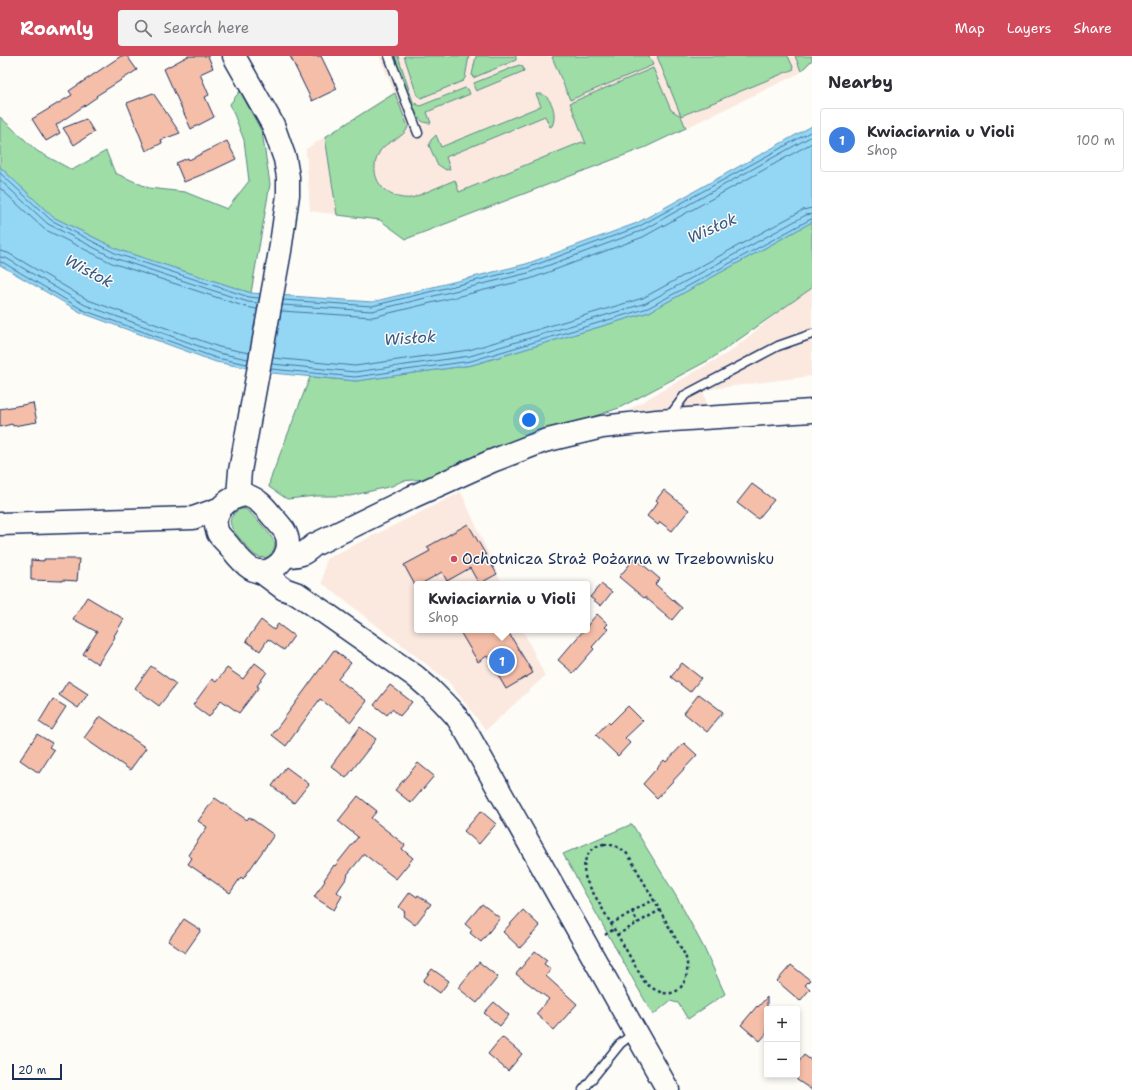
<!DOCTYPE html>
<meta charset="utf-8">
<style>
:root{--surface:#fff;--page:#f2f2f3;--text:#2b2b33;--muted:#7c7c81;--line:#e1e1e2;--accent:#d1495b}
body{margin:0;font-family:"Shantell Sans",sans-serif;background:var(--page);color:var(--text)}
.controls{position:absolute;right:12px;bottom:12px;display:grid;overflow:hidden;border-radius:4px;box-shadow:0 2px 6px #0003}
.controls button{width:36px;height:36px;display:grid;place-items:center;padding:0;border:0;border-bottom:1px solid var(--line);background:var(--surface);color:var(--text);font:20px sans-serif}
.scale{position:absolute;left:12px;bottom:10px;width:50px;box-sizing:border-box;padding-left:4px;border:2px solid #1b2f5e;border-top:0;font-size:11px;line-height:14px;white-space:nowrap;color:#1b2f5e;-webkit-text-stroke:3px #fdfcf7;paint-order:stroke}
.you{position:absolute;left:529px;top:364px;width:14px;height:14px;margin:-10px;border:3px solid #fff;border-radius:50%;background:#1a73e8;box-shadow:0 0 0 6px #1a73e833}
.badge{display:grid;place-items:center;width:26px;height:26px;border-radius:50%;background:var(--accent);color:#fff;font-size:13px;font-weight:700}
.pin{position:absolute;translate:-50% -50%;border:2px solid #fff;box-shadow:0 1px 4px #0006}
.popup{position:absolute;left:414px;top:525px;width:176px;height:52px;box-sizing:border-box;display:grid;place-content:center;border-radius:4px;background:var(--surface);filter:drop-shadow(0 1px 3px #0005);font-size:13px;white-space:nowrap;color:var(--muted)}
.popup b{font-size:15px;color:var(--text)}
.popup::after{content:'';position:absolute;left:50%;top:100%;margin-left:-8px;border:8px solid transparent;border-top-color:var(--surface)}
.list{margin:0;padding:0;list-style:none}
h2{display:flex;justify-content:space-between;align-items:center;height:52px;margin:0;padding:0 16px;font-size:17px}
h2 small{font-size:13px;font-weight:400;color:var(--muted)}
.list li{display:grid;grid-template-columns:26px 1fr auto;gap:12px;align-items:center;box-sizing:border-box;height:64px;margin:0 8px 8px;padding:0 8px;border:1px solid var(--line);border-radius:4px}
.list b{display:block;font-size:15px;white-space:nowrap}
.list p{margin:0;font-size:13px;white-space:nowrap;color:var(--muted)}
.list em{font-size:13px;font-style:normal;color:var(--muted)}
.icon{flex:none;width:22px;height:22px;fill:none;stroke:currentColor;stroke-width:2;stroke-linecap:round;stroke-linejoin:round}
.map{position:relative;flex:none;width:812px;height:1034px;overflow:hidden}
header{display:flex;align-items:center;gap:24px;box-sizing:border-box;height:56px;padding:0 20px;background:var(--accent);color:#fff}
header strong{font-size:19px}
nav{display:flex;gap:22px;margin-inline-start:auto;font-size:14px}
.search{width:280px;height:36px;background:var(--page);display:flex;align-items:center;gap:10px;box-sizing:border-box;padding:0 14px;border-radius:4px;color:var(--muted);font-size:15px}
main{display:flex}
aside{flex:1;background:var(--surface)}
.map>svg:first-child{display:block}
.built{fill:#fbe9e0}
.green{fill:#9edda6;stroke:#5c8682}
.water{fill:#93d7f5;stroke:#6394b9}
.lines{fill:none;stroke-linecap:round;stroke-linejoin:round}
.shore{stroke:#4b729a;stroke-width:1}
.building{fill:#f5bea9;stroke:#1b2f5e}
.lane-casing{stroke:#1b2f5e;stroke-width:11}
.secondary-casing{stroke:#1b2f5e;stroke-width:25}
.path{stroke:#1b2f5e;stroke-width:2.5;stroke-dasharray:3 3;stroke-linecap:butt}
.lane{stroke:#fdfcf7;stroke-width:8}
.secondary{stroke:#fdfcf7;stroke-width:22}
.poi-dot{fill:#d1495b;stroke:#fdfcf7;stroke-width:1.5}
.labels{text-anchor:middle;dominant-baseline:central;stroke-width:3;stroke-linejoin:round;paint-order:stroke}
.poi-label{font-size:15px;fill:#1b2f5e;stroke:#fdfcf7;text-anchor:start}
.water-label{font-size:16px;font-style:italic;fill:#395984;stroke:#fdfcf7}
</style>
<header>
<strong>Roamly</strong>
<div class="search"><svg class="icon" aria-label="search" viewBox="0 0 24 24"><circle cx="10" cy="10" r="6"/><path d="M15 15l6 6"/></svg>Search here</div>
<nav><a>Map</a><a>Layers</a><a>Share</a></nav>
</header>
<main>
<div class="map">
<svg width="812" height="1034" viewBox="0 0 812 1034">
<rect width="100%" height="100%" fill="#fdfcf7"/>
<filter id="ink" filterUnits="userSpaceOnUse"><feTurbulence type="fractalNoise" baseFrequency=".025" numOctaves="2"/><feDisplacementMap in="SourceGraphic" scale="8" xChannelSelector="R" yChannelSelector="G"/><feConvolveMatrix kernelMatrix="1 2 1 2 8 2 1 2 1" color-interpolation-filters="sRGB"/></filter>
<g filter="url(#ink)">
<g class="built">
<path d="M 379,0 L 812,0 L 812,6 L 800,17 L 646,91 L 406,183 L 380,164 L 310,155 L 306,93 L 394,36 Z"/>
<path d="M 812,232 L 812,320 L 703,334 L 708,353 L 628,354 L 731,295 L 783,252 Z"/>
<path d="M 461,436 L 502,528 L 417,528 L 417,574 L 523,574 L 545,620 L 486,674 L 448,625 L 322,527 L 326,503 Z"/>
</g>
<g class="green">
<path d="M 394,0 L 398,0 L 413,46 L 420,50 L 465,32 L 468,33 L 470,38 L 427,56 L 431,67 C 428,67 424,67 422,65 C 414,61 398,11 394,0 Z"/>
<path d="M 404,0 L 469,0 L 465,22 L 463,25 L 421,42 L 417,39 Z"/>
<path d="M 476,0 L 516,0 L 516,4 L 473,22 L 472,19 Z"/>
<path d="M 555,0 L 649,0 L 653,9 L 570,44 L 552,1 Z"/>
<path d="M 657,0 L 788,0 L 794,13 L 681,60 L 686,72 L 646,91 L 406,183 L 380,164 L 337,159 L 325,81 L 395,37 L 408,71 C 404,83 387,84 380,95 C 365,120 385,145 412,142 L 455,124 L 459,136 L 582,86 L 586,88 L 570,47 L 653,12 L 671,54 L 681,60 Z"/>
<path d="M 795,0 L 812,0 L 812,4 L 801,15 Z"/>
<path d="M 519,9 L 523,11 L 524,15 L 476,35 L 474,31 L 474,27 Z"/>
<path d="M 240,35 L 262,76 L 270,128 L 251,237 L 119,194 L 53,161 L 0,111 L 0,61 L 37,95 L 72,114 L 106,95 L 115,117 L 149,132 L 185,136 L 227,153 L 249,125 L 244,84 L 230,48 Z"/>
<path d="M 536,38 L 542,38 C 553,43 557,60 552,70 L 550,71 L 545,60 L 446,101 L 450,113 L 446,114 L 437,108 L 429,89 L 431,84 L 436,79 L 441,91 L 541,50 Z"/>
<path d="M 812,166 L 812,232 L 711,303 L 619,352 L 580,365 L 520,382 L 452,415 L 425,423 L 402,425 L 392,430 L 350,440 L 316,440 L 287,443 L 269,431 L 270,424 L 310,321 L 356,325 L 472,309 L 649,256 Z"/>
<path d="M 245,453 C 251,456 274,481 275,488 C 275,491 273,496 270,499 C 267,502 263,502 259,501 C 252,499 248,492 243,486 C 237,479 224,467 234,458 C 237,454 240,453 245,453 Z"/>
<path d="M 632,768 L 679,845 L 704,892 L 725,938 L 688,963 L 678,947 L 670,945 L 653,959 L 563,798 Z"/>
</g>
<path class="water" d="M 812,70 L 812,166 L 649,256 L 472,309 L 356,325 L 272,317 L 216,306 L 82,257 L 0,209 L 0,111 L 53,161 L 119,194 L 251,237 L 372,246 L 526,208 L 637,167 Z"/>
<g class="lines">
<g class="shore">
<path d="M 0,117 L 51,164 L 117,198 L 249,241 L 259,242"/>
<path d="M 0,124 L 48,168 L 114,202 L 248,246 L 258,247"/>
<path d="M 0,132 L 44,173 L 112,207 L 246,251 L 257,253"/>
<path d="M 0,195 L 8,197 L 88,244 L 219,291 L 249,297"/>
<path d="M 0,201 L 6,202 L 85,249 L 218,297 L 248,303"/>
<path d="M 0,206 L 4,207 L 83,254 L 216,302 L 247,308"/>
<path d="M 283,244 L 372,250 L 527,212 L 638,171 L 812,75"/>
<path d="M 282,249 L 372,255 L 528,217 L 641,175 L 812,80"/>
<path d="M 281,255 L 373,261 L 530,223 L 643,181 L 812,87"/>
<path d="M 273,302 L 355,310 L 469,294 L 643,242 L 803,154 L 812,152"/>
<path d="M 272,308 L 355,316 L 470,300 L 646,247 L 806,159 L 812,158"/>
<path d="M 271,313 L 355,321 L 471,305 L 648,252 L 809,164 L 812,163"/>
</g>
</g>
<g class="building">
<path d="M 121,0 L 127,0 L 137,14 L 96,40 L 97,41 L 56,69 L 60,77 L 46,85 L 32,63 L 72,39 L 69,35 Z"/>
<path d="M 188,0 L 208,0 L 213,12 L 200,18 L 209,39 L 205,41 L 214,61 L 191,73 L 164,13 Z"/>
<path d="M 290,0 L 321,0 L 337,33 L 312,45 Z"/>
<path d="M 153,37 L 180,77 L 161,84 L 162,87 L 146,95 L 127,47 Z"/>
<path d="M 86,63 L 94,76 L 74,89 L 63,72 Z"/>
<path d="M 227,85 L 236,103 L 213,114 L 184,126 L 176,107 L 188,102 L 189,104 Z"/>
<path d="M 33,347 L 37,366 L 13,370 L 12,368 L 0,371 L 0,353 Z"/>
<path d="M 752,428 L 774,444 L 758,463 L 737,447 Z"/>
<path d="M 664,434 L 689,454 L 672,475 L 660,466 L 658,469 L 647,460 L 658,446 L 656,444 Z"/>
<path d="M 468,468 L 497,518 L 479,528 L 470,512 L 447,525 L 442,516 L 421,528 L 417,528 L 416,531 L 404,509 L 430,495 L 427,491 Z"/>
<path d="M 635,502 L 660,523 L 655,528 L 682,552 L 672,564 L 645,541 L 644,542 L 619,521 Z"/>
<path d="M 44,503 L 79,503 L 77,525 L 62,524 L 62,525 L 31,524 L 31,504 L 44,505 Z"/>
<path d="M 601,528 L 612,536 L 601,550 L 590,541 Z"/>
<path d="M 87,541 L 124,563 L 114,580 L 115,581 L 98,608 L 83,598 L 97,576 L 73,563 Z"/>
<path d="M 597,558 L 608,568 L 605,571 L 608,573 L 592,591 L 594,593 L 573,617 L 558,604 L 584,574 L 587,574 L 587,570 Z"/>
<path d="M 261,564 L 274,574 L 278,568 L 294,580 L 284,594 L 268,583 L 260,595 L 246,585 Z"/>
<path d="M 459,574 L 507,574 L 533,617 L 506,633 L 487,600 L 478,606 Z"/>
<path d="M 334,594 L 351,607 L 338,623 L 367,645 L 351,666 L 320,643 L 286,690 L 272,679 Z"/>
<path d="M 255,607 L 267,616 L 257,630 L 259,631 L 239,657 L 221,644 L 209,661 L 193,649 L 212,623 L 216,626 L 227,612 L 243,623 Z"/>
<path d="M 682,607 L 701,622 L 690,636 L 671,621 Z"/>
<path d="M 151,610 L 176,628 L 159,650 L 135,632 Z"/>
<path d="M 68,625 L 88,638 L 78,652 L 59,639 Z"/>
<path d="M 390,629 L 412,646 L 400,660 L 392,653 L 387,659 L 374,649 Z"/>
<path d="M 699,638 L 723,656 L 707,676 L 684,657 Z"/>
<path d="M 53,643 L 66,651 L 51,674 L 39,666 Z"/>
<path d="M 628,650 L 643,665 L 625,682 L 630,687 L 618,700 L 596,679 L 608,666 L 610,668 Z"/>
<path d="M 100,660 L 146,692 L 130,714 L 84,682 Z"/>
<path d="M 360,671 L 376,683 L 346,722 L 331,710 Z"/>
<path d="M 37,678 L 52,687 L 49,691 L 54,694 L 39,717 L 20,704 Z"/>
<path d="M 684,687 L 697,699 L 657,742 L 643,728 L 664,704 L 666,706 Z"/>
<path d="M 418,707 L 434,720 L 411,747 L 395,734 Z"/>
<path d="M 286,711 L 309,728 L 294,747 L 272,730 Z"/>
<path d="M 358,740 L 377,755 L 371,762 L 405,789 L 402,793 L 413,802 L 396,823 L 364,798 L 347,819 L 348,820 L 337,836 L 342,840 L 334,854 L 314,841 L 325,825 L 324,824 L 334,809 L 335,810 L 358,781 L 338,765 Z"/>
<path d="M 215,742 L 247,764 L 249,761 L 274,779 L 243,823 L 241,821 L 230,837 L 188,808 L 192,802 L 188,799 L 207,771 L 198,765 Z"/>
<path d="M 481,755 L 496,768 L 479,788 L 464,775 Z"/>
<path d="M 410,836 L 417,841 L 418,839 L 431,848 L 415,869 L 403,860 L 405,856 L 399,851 Z"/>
<path d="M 482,848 L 500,862 L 481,886 L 470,877 L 472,874 L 465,868 Z"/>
<path d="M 523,854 L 540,870 L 520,892 L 503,876 Z"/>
<path d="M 184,863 L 201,874 L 185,897 L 168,885 Z"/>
<path d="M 535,895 L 547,904 L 544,908 L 551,913 L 546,920 L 577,948 L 554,974 L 536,958 L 549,943 L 516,918 Z"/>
<path d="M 479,906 L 498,921 L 477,947 L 458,932 Z"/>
<path d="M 791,909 L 810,924 L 805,929 L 810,933 L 800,945 L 777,925 Z"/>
<path d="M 432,913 L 449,925 L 440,937 L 423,925 Z"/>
<path d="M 767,941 L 767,977 L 760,985 L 741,969 L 757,950 L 758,951 Z"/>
<path d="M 494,946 L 509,959 L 500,970 L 484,957 Z"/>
<path d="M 502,981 L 522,998 L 508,1015 L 488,998 Z"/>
<path d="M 804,999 L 812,1005 L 812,1034 L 797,1024 L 797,1008 Z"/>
</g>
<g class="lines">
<g class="lane-casing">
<g id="lane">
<path d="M 389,0 L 418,77"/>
<path d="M 669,361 L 685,339 L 778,290 L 812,278"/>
<path d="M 583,1034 L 620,988 L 635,976"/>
</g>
</g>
<g class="secondary-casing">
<g id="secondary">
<path d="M 234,0 L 273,69 L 285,103 L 288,121 L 288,139 L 280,195 L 240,415 L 238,440"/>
<path d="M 246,439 C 258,443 264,450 272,460 C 276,464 280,469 284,474 C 292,487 287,503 275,511 C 255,525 241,505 230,491 C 227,487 221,482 218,477 C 209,457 227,441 246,439 Z"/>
<path d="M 0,468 L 193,462 L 221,452"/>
<path d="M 285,500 C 300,500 303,499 314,489 L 412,441 L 492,405 L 544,385 L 602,371 L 657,365 L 812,355"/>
<path d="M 260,515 L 284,533 L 298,538 L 415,620 L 430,633 L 444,647 L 456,660 L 467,677 L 668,1034"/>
</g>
</g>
<g class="path">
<path d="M 604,788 C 615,789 622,792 629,800 L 685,899 C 693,921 679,948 654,933 C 650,931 647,928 644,925 L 587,826 C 580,810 586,791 604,788 Z"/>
<path d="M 632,855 L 638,867"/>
<path d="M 611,868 L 654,843"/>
<path d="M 605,879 L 614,873"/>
<path d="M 617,879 L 660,854"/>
</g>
<use href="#lane" class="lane"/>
<use href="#secondary" class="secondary"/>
</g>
</g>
<circle class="poi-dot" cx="454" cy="503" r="4"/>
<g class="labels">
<g class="poi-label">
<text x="462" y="503">Ochotnicza Straż Pożarna w Trzebownisku</text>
</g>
<g class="water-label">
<text transform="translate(712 172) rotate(-24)">Wisłok</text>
<text transform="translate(89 215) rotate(28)">Wisłok</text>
<text transform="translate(410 282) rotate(-4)">Wisłok</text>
</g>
</g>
</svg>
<div class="controls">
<button>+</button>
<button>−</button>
</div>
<div class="scale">20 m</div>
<div class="you"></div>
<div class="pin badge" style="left:502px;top:605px;background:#3f7fe0">1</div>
<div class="popup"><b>Kwiaciarnia u Violi</b>Shop</div>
</div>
<aside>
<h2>Nearby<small></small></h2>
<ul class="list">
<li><span class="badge" style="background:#3f7fe0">1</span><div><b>Kwiaciarnia u Violi</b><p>Shop</p></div><em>100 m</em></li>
</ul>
</aside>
</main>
